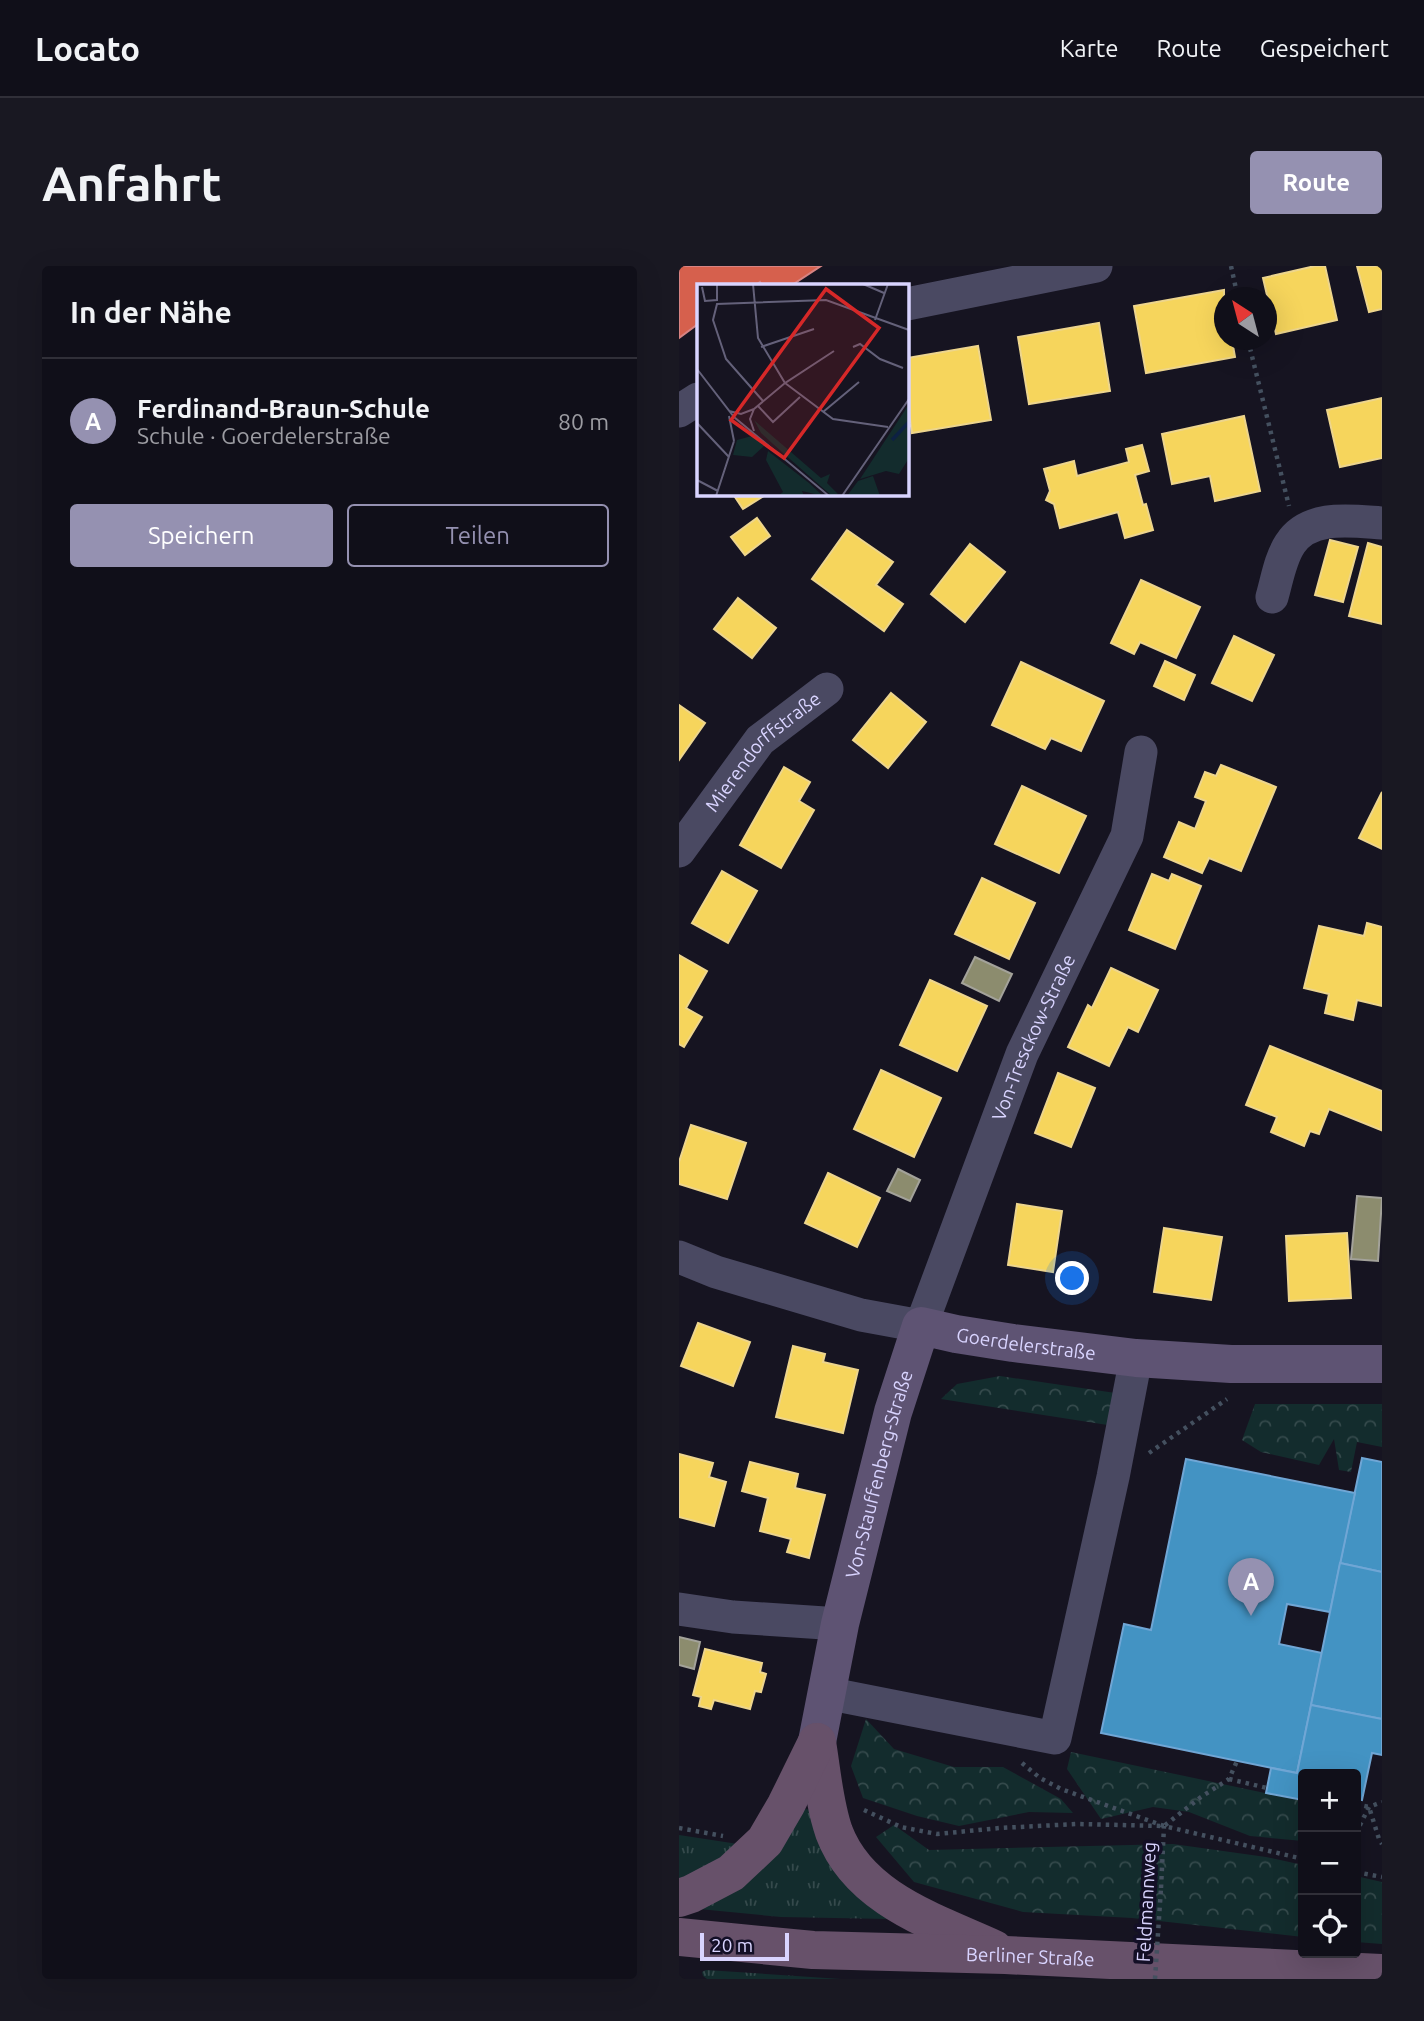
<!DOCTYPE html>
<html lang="de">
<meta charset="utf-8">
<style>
:root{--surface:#100f19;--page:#191822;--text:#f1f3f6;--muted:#9c9ca2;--line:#302f38;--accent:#9591b1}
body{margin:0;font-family:Ubuntu,sans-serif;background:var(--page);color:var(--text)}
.controls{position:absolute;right:21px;bottom:21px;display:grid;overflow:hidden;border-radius:7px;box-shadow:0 7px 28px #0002}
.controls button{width:63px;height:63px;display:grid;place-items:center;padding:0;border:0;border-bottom:2px solid var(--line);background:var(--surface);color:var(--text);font:35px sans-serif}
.compass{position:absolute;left:535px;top:21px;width:63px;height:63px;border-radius:50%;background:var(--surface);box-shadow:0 7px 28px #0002;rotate:324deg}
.scale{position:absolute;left:21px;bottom:18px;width:89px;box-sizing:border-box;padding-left:7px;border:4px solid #d9d4ff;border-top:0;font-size:19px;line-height:24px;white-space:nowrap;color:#d9d4ff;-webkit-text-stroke:5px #130f26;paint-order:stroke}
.you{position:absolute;left:394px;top:1013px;width:24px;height:24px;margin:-18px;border:5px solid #fff;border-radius:50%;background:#1a73e8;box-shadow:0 0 0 10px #1a73e833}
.badge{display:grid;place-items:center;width:46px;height:46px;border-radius:50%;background:var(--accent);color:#fff;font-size:23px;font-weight:700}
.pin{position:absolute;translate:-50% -58px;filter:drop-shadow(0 2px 4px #0008)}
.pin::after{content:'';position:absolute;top:37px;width:24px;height:21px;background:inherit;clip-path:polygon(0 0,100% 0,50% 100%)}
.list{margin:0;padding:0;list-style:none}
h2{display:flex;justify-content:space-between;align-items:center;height:91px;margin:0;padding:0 28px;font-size:30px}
h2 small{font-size:23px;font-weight:400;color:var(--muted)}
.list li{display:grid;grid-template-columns:46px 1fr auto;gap:21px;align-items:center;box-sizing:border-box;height:126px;padding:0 28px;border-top:2px solid var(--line)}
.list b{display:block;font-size:26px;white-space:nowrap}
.list p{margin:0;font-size:23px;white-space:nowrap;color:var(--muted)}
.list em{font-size:23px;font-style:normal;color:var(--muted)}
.actions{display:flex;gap:14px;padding:21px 28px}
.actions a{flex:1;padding:16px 0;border:2px solid var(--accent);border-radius:7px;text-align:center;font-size:24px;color:var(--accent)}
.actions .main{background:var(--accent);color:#fff}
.icon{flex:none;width:38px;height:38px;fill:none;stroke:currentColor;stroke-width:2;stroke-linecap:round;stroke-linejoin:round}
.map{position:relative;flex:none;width:703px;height:1713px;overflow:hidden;border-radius:7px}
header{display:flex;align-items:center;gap:42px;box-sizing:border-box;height:98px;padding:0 35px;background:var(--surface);border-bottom:2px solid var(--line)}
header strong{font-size:33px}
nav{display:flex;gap:38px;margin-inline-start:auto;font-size:24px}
.intro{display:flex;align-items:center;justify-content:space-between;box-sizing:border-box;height:168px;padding:0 42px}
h1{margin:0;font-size:49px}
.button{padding:18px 32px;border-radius:7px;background:var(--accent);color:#fff;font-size:24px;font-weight:700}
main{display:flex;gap:42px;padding:0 42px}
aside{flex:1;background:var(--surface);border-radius:7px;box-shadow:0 7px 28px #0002}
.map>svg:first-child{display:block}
.grass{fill:url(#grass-tufts)}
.forest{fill:url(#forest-crowns)}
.homes{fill:#f6d55c;stroke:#edd58d;stroke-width:2}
.shops{fill:#d6604d;stroke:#d78382;stroke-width:2}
.schools{fill:#4393c3;stroke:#70a6d5;stroke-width:2}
.industry{fill:#8c8c6e;stroke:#a3a29a;stroke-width:2}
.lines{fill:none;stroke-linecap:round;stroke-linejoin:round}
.path{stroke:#44505f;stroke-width:4.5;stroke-dasharray:3.5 5;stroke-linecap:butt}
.minor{stroke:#4a4962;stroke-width:33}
.major{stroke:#5e5373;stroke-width:38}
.highway{stroke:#67516a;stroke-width:38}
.path-bridge{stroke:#44505f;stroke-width:4.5;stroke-dasharray:3.5 5;stroke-linecap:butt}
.labels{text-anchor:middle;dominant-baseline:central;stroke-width:7;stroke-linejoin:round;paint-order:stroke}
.street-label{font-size:19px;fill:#d9d4ff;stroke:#130f26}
.inset-river{fill:none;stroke:#0d2144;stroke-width:3.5}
.inset-road{fill:none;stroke:#64617a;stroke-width:2}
.view{fill:#d62828;fill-opacity:0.15;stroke:#d62828;stroke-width:3.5}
.inset-edge{fill:none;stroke:#d9d4ff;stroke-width:3.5}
</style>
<header>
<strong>Locato</strong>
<nav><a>Karte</a><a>Route</a><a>Gespeichert</a></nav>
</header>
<div class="intro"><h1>Anfahrt</h1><a class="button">Route</a></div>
<main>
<aside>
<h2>In der Nähe<small></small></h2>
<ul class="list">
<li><span class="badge">A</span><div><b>Ferdinand-Braun-Schule</b><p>Schule · Goerdelerstraße</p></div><em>80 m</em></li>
</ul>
<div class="actions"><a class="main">Speichern</a><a>Teilen</a></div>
</aside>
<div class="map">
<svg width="703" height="1713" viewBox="0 0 703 1713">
<defs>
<pattern id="grass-tufts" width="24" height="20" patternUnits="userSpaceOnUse" patternTransform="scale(1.75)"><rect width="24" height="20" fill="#132c2d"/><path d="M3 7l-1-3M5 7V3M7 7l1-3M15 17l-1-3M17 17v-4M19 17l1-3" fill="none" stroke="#354a4c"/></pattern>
<pattern id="forest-crowns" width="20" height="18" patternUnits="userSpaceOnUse" patternTransform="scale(1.75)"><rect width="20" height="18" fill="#132c2d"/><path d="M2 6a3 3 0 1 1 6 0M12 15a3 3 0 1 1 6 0" fill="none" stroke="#354a4c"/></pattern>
</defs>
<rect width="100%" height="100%" fill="#161421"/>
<g class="grass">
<path d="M 124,1543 L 137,1544 L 210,1653 L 102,1651 L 20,1643 Z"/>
<path d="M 0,1569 L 59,1578 L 34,1603 L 0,1617 Z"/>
<path d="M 27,1704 L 162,1713 L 28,1713 L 24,1710 L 23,1706 Z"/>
</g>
<g class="forest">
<path d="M 321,1110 L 443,1128 L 435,1160 L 262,1133 L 278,1118 Z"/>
<path d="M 576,1138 L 703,1138 L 703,1181 L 678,1176 L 672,1206 L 660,1204 L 655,1173 L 640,1199 L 582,1186 L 563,1174 Z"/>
<path d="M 187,1453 L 215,1483 L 275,1501 L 324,1501 L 382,1533 L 394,1547 L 350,1546 L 280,1560 L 238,1550 L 184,1532 L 172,1500 Z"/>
<path d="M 392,1486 L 624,1535 L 624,1575 L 571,1570 L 510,1546 L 474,1541 L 422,1553 L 388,1503 Z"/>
<path d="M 215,1559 L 250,1584 L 494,1578 L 587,1591 L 624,1599 L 624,1671 L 453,1652 L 344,1646 L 235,1616 L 197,1571 Z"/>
<path d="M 677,1610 L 703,1616 L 703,1678 L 677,1676 Z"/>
</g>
<g class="homes">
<path d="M 636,0 L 646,0 L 658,54 L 597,68 L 584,12 Z"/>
<path d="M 678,0 L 703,0 L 703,43 L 690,46 Z"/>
<path d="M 545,24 L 545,74 L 553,74 L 556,91 L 467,107 L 455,40 Z"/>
<path d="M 420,57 L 431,125 L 350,138 L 339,71 Z"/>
<path d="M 299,80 L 312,154 L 233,167 L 228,132 L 228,92 Z"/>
<path d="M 703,132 L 703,192 L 661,201 L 648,144 Z"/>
<path d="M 565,150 L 581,225 L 536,235 L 531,210 L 493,218 L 483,168 Z"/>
<path d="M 463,179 L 470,205 L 456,209 L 464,239 L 467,238 L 474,264 L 446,272 L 439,246 L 381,262 L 375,238 L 367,234 L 371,225 L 365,203 L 395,195 L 398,210 L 450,196 L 447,183 Z"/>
<path d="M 54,228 L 88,228 L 64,243 Z"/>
<path d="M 78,252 L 91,270 L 66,289 L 52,271 Z"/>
<path d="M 168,264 L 214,296 L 197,319 L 224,338 L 205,365 L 133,313 Z"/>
<path d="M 651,274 L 679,281 L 664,336 L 636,329 Z"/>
<path d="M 689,277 L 703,281 L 703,358 L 670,350 Z"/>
<path d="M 291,278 L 326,306 L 286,356 L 252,328 Z"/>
<path d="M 462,314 L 521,341 L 497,392 L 461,376 L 455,388 L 432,377 Z"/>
<path d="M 59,332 L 97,362 L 73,392 L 35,363 Z"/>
<path d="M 555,370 L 595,389 L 573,435 L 533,417 Z"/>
<path d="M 486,395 L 516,409 L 505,434 L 475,420 Z"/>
<path d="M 342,396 L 425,435 L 402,485 L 372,472 L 366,483 L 313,459 Z"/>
<path d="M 212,427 L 247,456 L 209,502 L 174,474 Z"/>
<path d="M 0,439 L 26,457 L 0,494 Z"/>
<path d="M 542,499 L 597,521 L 562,605 L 530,592 L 523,607 L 485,591 L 500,556 L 516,563 L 527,535 L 516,531 L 526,506 L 537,510 Z"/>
<path d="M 105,501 L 131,516 L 120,535 L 135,544 L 102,602 L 61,579 Z"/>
<path d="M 343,520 L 407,550 L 380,607 L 316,578 Z"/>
<path d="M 703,526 L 703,583 L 680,572 Z"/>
<path d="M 43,605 L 78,625 L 49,677 L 13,657 Z"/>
<path d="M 473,608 L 490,615 L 493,608 L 522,620 L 496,683 L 450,664 Z"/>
<path d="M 303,612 L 356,637 L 330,693 L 276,668 Z"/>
<path d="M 688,657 L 703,661 L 703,740 L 678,734 L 674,754 L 646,747 L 650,728 L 625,722 L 640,660 L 685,670 Z"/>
<path d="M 0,689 L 28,705 L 7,742 L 23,751 L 5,781 L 0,778 Z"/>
<path d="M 432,702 L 479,724 L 459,766 L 449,761 L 430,800 L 389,781 L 409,739 L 413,742 Z"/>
<path d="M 251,714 L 308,740 L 278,805 L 221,779 Z"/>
<path d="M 591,780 L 703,825 L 702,864 L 650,843 L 640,868 L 631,865 L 625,880 L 592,866 L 598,851 L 567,839 Z"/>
<path d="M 202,804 L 262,832 L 235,891 L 175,863 Z"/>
<path d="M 379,807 L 416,822 L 392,881 L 356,867 Z"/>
<path d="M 12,859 L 67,877 L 48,933 L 0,918 L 0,896 Z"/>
<path d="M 149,907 L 201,932 L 178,981 L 126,957 Z"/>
<path d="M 338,938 L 383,945 L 374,1006 L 329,999 Z"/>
<path d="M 485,962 L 543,971 L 532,1034 L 475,1026 Z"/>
<path d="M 668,967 L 672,1032 L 610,1035 L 607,970 Z"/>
<path d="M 19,1057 L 71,1076 L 54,1120 L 2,1100 Z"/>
<path d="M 114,1080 L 146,1088 L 144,1096 L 179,1104 L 164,1167 L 97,1151 Z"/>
<path d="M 0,1188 L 34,1197 L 30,1211 L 47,1216 L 35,1260 L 0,1251 Z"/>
<path d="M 71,1196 L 119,1208 L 116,1222 L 146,1229 L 130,1292 L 108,1286 L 112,1273 L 81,1265 L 89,1232 L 63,1225 Z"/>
<path d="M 26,1383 L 83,1397 L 81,1406 L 87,1408 L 82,1426 L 76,1425 L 71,1443 L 35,1434 L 32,1443 L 20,1440 L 22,1431 L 14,1429 Z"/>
</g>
<path class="shops" d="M 3,0 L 142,0 L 113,19 L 83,19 L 81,16 L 77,19 L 19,19 L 19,58 L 0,72 L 0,2 Z"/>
<g class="schools">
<path d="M 683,1192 L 703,1196 L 703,1306 L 661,1297 Z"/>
<path d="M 507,1193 L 676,1227 L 651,1346 L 608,1338 L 600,1378 L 643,1387 L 618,1507 L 422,1467 L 445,1358 L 472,1364 Z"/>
<path d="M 661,1297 L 703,1306 L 703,1453 L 632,1439 Z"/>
<path d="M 632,1439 L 703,1453 L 703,1489 L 693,1487 L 683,1534 L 677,1533 L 677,1508 L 624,1508 L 624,1534 L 587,1527 L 592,1502 L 618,1507 Z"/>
</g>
<g class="industry">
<path d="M 296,691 L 333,708 L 320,735 L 283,717 Z"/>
<path d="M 219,903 L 241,914 L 231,935 L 208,925 Z"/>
<path d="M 678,930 L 703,932 L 699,995 L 672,993 Z"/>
<path d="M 0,1371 L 21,1376 L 15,1403 L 0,1399 Z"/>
</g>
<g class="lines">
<g class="path">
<path d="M 552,0 L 559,32"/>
<path d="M 569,74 L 610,240"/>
<path d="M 470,1187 L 548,1133"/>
<path d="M 343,1497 L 361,1512 L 382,1523 L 485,1560 L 624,1593"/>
<path d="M 550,1513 L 588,1522"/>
<path d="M 677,1538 L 690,1541 L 700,1573 L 703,1578"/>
<path d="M 185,1544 L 222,1561 L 258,1568 L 321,1562 L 397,1558 L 485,1560 L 522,1531 L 550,1513 L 558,1495"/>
<path d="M 0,1562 L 44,1570"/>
<path d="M 677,1567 L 690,1541 L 703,1536"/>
<path d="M 677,1606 L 703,1611"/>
<path d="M 482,1622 L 485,1560"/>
</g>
<g class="minor">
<path d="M 228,38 L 417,0"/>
<path d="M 0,145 L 19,133"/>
<path d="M 593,331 C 598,314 601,293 611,278 C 630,248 673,255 703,257"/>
<path id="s1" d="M 0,585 L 81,474 L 148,423"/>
<path id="s2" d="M 0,991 L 37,1006 L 182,1049 L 242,1060 L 343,788 L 448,570 L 462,486"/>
<path d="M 0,1343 L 54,1351 L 161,1358"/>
<path d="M 147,1427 L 376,1472 L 434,1211 L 457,1092"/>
</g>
<path class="major" id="s3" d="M 138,1476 L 161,1358 L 214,1146 L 242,1060 L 277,1068 L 334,1077 L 457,1092 L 552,1098 L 703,1098"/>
<g class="highway">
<path d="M 138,1476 C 143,1506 145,1537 155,1566 C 180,1633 256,1656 315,1683"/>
<path d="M 0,1632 L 12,1628 L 52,1607 L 86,1575 L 107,1539 L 138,1476"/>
<path id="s4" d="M 0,1671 L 134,1684 L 326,1689 L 703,1707"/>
</g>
<path class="path-bridge" d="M 476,1713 L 482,1622"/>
</g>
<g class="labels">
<g class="street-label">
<text stroke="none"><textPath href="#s1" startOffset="131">Mierendorffstraße</textPath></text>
<text stroke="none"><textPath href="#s2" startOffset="562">Von-Tresckow-Straße</textPath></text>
<text stroke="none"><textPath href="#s3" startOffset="536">Goerdelerstraße</textPath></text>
<text stroke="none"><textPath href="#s3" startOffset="275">Von-Stauffenberg-Straße</textPath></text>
<text transform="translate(467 1636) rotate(-87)">Feldmannweg</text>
<text stroke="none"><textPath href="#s4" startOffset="352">Berliner Straße</textPath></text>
</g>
</g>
<g transform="translate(18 18)">
<rect width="212" height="212" fill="#161421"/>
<path d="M 212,120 L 212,174 L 202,190 L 189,187 L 163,195 Z" fill="#132c2d"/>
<path d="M 57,136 L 124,194 L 133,190 L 130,199 L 141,210 L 135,212 L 86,169 L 64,149 ZM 55,152 L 67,162 L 55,173 L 36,171 L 40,156 ZM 71,167 L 112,199 L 126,212 L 105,207 L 107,212 L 81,212 L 86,208 L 69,176 ZM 176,192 L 183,212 L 150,212 L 161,197 Z" fill="#132c2d"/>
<path class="inset-river" d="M 195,156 L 212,138"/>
<path class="inset-road" d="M 56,0 L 61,54 L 88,99 L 137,67M 166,0 L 187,9M 5,3 L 8,17 L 20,16 L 20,0M 178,36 L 191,0M 64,63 L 117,45M 156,63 L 163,60 L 183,75 L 206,84M 0,85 L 37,133 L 132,212M 66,117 L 29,75 L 16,36 L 20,20 L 129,16 L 212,46M 61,122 L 76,138 L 103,113M 57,125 L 88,99 L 136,135 L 191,143M 57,125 L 53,135 L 57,147M 32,127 L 44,130 L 57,125M 126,128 L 162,98M 32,132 L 37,157M 0,139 L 32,173M 0,196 L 21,207M 19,212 L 37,157M 145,212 L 212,115"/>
<path class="view" d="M 129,5 L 182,44 L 87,174 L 34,136 Z"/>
<rect width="212" height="212" class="inset-edge"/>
</g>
</svg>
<div class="controls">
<button>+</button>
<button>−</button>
<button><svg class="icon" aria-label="locate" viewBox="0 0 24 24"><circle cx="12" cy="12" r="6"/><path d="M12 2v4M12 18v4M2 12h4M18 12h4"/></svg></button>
</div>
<svg class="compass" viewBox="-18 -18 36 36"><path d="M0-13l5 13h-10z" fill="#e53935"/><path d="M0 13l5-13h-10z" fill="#9c9ca2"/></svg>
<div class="scale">20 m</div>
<div class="you"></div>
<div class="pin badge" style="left:572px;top:1350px">A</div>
</div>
</main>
